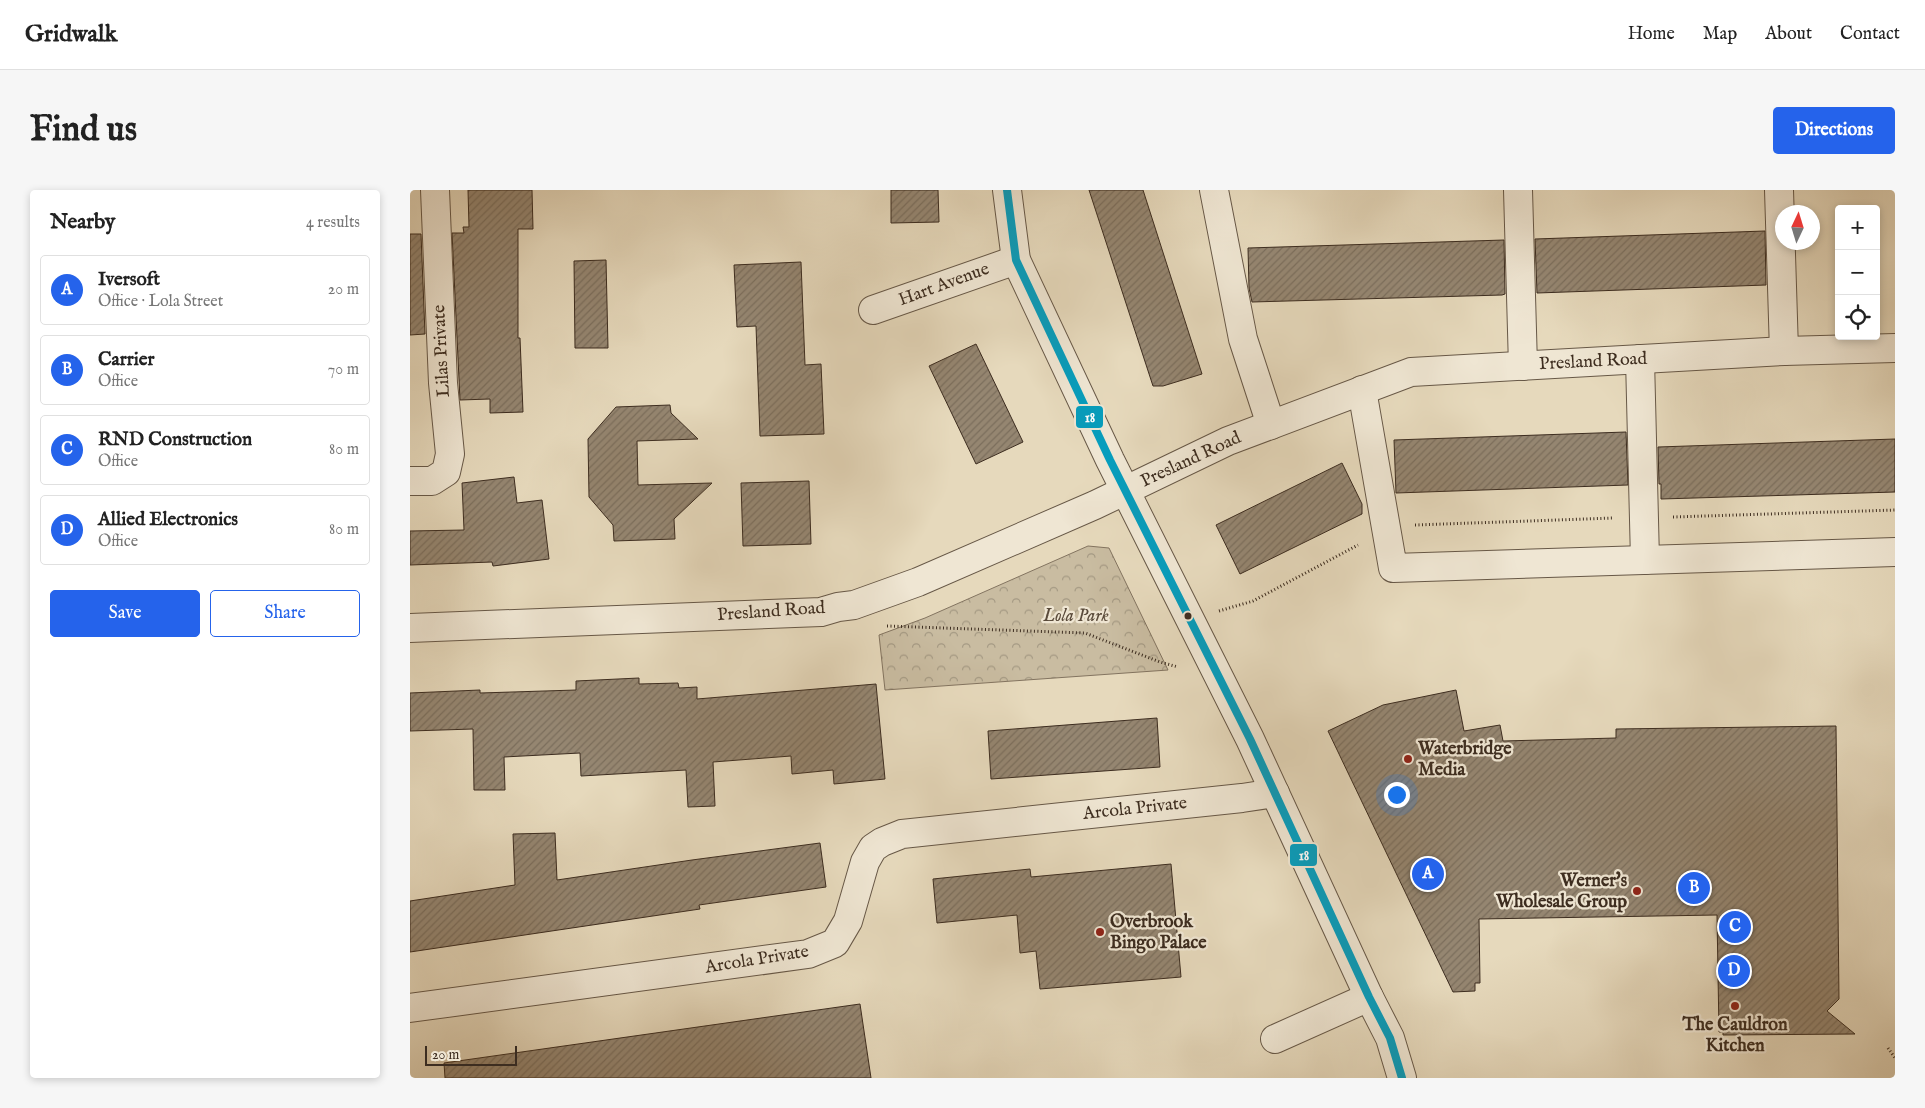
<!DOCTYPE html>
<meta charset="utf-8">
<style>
:root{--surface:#fff;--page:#f6f6f6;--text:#222;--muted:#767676;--line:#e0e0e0;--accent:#2563eb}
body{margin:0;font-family:"IM FELL English",serif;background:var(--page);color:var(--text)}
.controls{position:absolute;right:15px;top:15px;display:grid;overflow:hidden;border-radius:5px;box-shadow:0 2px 8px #0003}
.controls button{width:45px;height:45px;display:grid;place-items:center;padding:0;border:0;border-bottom:1px solid var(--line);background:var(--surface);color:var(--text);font:25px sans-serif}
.compass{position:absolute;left:1365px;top:15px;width:45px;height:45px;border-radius:50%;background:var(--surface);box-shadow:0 2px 8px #0003;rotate:4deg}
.scale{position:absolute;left:15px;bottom:12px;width:92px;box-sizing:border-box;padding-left:5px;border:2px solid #3d2d20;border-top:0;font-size:14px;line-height:18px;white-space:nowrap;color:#3d2d20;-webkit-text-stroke:4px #efe6d3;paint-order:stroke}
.you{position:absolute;left:986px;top:604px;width:18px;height:18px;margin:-12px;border:4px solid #fff;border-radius:50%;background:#1a73e8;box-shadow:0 0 0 8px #1a73e833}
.badge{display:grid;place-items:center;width:32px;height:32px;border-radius:50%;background:var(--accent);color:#fff;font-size:16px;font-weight:700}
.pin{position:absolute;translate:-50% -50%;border:2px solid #fff;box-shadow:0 1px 5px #0006}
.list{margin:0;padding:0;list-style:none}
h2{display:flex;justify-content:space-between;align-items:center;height:65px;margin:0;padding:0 20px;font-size:21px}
h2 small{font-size:16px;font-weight:400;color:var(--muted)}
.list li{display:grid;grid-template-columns:32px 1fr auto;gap:15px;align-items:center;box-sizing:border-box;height:70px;margin:0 10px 10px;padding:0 10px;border:1px solid var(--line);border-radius:5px}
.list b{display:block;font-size:19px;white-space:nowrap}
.list p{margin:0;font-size:16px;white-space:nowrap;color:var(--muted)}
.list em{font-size:16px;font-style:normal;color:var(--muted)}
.actions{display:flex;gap:10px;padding:15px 20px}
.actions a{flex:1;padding:11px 0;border:1px solid var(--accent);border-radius:5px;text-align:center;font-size:18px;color:var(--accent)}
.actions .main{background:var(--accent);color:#fff}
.icon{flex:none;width:28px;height:28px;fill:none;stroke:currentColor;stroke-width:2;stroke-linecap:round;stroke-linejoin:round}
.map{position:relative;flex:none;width:1485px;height:888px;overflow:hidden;border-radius:5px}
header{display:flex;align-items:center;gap:30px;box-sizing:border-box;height:70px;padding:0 25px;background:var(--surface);border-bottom:1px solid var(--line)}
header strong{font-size:24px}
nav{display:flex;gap:28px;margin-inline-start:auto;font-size:18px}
.intro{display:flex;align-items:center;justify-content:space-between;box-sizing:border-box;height:120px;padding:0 30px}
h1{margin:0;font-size:35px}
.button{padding:12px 22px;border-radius:5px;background:var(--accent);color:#fff;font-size:18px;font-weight:700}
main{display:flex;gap:30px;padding:0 30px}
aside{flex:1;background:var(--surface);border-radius:5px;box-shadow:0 2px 8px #0003}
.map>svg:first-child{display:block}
.park{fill:url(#park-crowns);stroke:#837460}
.building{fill:url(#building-hatch);stroke:#3d2d20}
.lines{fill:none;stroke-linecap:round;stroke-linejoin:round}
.minor-casing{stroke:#675847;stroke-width:30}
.path{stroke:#3d2d20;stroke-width:3;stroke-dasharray:1 2.5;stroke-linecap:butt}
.minor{stroke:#efe6d3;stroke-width:28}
.bus-1-casing{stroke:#efe6d3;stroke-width:11}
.bus-1{stroke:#069dbd;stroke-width:8}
.bus-dot{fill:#3d2d20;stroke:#efe6d3;stroke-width:2}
.poi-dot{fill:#8f2418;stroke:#efe6d3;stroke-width:2}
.labels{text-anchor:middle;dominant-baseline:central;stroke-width:4.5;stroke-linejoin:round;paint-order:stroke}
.street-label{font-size:18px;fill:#3d2d20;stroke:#efe6d3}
.park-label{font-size:18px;font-style:italic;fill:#594a3a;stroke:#efe6d3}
.poi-label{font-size:18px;font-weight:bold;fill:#3d2d20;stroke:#efe6d3;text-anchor:start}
.line-badge{stroke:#efe6d3;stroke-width:2}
.badge-label{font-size:14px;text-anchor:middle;font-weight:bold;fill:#fff}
</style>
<header>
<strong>Gridwalk</strong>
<nav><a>Home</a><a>Map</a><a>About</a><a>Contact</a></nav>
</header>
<div class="intro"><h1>Find us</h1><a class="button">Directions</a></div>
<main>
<aside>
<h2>Nearby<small>4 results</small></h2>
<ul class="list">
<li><span class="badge">A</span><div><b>Iversoft</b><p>Office · Lola Street</p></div><em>20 m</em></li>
<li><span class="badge">B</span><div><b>Carrier</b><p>Office</p></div><em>70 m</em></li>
<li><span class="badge">C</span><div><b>RND Construction</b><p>Office</p></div><em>80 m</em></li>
<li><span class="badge">D</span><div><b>Allied Electronics</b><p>Office</p></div><em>80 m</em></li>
</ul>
<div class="actions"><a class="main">Save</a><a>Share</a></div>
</aside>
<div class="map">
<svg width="1485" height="888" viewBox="0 0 1485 888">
<defs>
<pattern id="park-crowns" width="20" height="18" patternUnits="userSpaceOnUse" patternTransform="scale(1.25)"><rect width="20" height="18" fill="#c9bca1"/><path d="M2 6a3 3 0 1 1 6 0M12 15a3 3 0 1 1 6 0" fill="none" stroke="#a49983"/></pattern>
<pattern id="building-hatch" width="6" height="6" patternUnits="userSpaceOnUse" patternTransform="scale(1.25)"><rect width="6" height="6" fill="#958671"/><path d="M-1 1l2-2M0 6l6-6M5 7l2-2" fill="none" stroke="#7b6e5c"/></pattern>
</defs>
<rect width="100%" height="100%" fill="#e6d9bc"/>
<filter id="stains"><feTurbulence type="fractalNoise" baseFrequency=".004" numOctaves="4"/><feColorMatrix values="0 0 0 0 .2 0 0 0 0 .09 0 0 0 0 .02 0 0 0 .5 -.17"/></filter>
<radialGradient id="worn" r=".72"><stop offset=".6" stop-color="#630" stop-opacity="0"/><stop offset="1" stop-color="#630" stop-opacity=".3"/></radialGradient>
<path class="park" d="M 678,356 L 699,358 L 758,480 L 475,500 L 469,445 L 515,428 Z"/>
<g class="building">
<path d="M 58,0 L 122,0 L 123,39 L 108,39 L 108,148 L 110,148 L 113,222 L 80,223 L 80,209 L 50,210 L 42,43 L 54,43 L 53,37 L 59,37 Z"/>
<path d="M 481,0 L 528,0 L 529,32 L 481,33 Z"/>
<path d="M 679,0 L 733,0 L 792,184 L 753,196 L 743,196 Z"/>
<path d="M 1355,41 L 1356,95 L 1127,103 L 1125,49 Z"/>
<path d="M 0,44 L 11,44 L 15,144 L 0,145 Z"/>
<path d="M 1094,50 L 1095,104 L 1092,105 L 842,112 L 839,98 L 838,58 Z"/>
<path d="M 196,70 L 198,158 L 165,158 L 164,71 Z"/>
<path d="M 391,72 L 395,175 L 411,174 L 414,244 L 350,246 L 346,136 L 327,137 L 324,75 Z"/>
<path d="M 566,154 L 613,252 L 566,274 L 519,176 Z"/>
<path d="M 260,215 L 261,223 L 288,249 L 227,251 L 228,295 L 302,293 L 264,329 L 265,349 L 204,351 L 203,335 L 179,307 L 178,249 L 206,217 Z"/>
<path d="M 1216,242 L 1218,295 L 986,303 L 984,250 Z"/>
<path d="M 1485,249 L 1485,302 L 1251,309 L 1251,294 L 1249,294 L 1248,257 Z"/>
<path d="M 932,273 L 952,314 L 952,324 L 830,384 L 806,335 Z"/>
<path d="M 104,287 L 107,313 L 132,310 L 139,369 L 83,376 L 82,372 L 0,375 L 0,341 L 54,340 L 52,293 Z"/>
<path d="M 399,291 L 401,354 L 333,356 L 331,293 Z"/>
<path d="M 229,488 L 229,494 L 268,493 L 269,498 L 287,497 L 287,509 L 466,494 L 475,589 L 424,594 L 423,580 L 382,584 L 381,566 L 303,572 L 305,616 L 278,617 L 276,580 L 171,586 L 170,563 L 94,567 L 95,600 L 64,600 L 63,539 L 0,541 L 0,503 L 70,500 L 70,503 L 166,500 L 166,491 Z"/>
<path d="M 1046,500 L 1054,541 L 1090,535 L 1093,551 L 1206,548 L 1206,539 L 1426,536 L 1429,809 L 1417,821 L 1445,844 L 1313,845 L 1313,842 L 1309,842 L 1307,725 L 1069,729 L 1070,793 L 1065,793 L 1065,801 L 1043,802 L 918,541 L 973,515 Z"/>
<path d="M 747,528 L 750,577 L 581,589 L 578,541 Z"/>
<path d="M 145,643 L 147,690 L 282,670 L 410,653 L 416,697 L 289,715 L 290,719 L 0,762 L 0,711 L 105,695 L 103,644 Z"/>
<path d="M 761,674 L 771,787 L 630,799 L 626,761 L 610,763 L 607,725 L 527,733 L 523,689 L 620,679 L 621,687 Z"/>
<path d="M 450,814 L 461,888 L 35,888 L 34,873 Z"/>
</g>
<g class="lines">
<g class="minor-casing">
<g id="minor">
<path d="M 597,0 L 606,70 L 700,270 L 840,549 L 959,807 L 980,848 L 992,888"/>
<path d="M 804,0 L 833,149 L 861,235"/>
<path d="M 1108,0 L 1113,176"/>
<path d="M 1369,0 L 1374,161"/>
<path d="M 463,120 L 606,70"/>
<path d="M 1230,169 L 1235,370"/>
<path d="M 952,200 L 983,378 L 1485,362"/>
<path d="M 0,291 L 22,291 L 36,282 L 40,264 L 33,193 L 25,0"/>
<path d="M 0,438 L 411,422 L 428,417 L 444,415 L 508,392 L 685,315 L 818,251 L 1001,182 L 1374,161 L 1485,158"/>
<path d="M 0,818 L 398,764 L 425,753 L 438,731 L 455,672 L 463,658 L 472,652 L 492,644 L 832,608 L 865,603"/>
<path d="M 865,849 L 959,807"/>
</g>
</g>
<g class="path">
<path d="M 1263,327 L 1485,320"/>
<path d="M 1005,335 L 1204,328"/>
<path d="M 809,421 L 843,411 L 948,355"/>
<path d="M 477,436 L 675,443 L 750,472 L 768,477"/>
<path d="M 1478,858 L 1485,868"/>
</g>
<use href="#minor" class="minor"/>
<g class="bus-1-casing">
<path id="bus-1" d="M 597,0 L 606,70 L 700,270 L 840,549 L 959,807 L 980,848 L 992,888"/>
</g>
<use href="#bus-1" class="bus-1"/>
</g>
<circle class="bus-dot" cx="778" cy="426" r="4.5"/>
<g class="poi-dot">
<circle cx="998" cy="569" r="5"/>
<circle cx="1227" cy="701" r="5"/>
<circle cx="690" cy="742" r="5"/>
<circle cx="1325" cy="816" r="5"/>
</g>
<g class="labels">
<g class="street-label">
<text transform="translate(534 95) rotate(-20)">Hart Avenue</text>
<text transform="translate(32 161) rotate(-93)">Lilas Private</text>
<text transform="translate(1183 172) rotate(-3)">Presland Road</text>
<text transform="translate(781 270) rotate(-25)">Presland Road</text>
<text transform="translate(361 422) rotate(-4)">Presland Road</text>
<text transform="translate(725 619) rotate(-6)">Arcola Private</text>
<text transform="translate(347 770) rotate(-9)">Arcola Private</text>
</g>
<g class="park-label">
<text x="666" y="426">Lola Park</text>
</g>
<g class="poi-label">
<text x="1008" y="559">Waterbridge<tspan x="1008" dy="21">Media</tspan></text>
<text x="1217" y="691" text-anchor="end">Werner's<tspan x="1217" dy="21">Wholesale Group</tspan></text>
<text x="700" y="732">Overbrook<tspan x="700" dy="21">Bingo Palace</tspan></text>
<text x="1325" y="835" text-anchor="middle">The Cauldron<tspan x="1325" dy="21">Kitchen</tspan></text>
</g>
</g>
<g class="line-badge">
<rect x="665" y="215" width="29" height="24" rx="5" fill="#069dbd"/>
<rect x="879" y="653" width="29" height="24" rx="5" fill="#069dbd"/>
</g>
<g class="badge-label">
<text x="680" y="232">18</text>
<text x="894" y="670">18</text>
</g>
<rect width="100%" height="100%" filter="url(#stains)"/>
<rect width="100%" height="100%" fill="url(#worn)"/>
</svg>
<div class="controls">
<button>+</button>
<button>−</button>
<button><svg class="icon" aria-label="locate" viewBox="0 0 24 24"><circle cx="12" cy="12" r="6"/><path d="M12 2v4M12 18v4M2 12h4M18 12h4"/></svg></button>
</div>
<svg class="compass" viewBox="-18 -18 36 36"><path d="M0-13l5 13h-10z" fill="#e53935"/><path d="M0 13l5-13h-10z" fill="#767676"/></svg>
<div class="scale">20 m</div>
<div class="you"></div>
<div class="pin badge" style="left:1018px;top:684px">A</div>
<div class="pin badge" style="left:1284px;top:698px">B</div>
<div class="pin badge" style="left:1325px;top:737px">C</div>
<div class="pin badge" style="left:1324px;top:781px">D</div>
</div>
</main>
